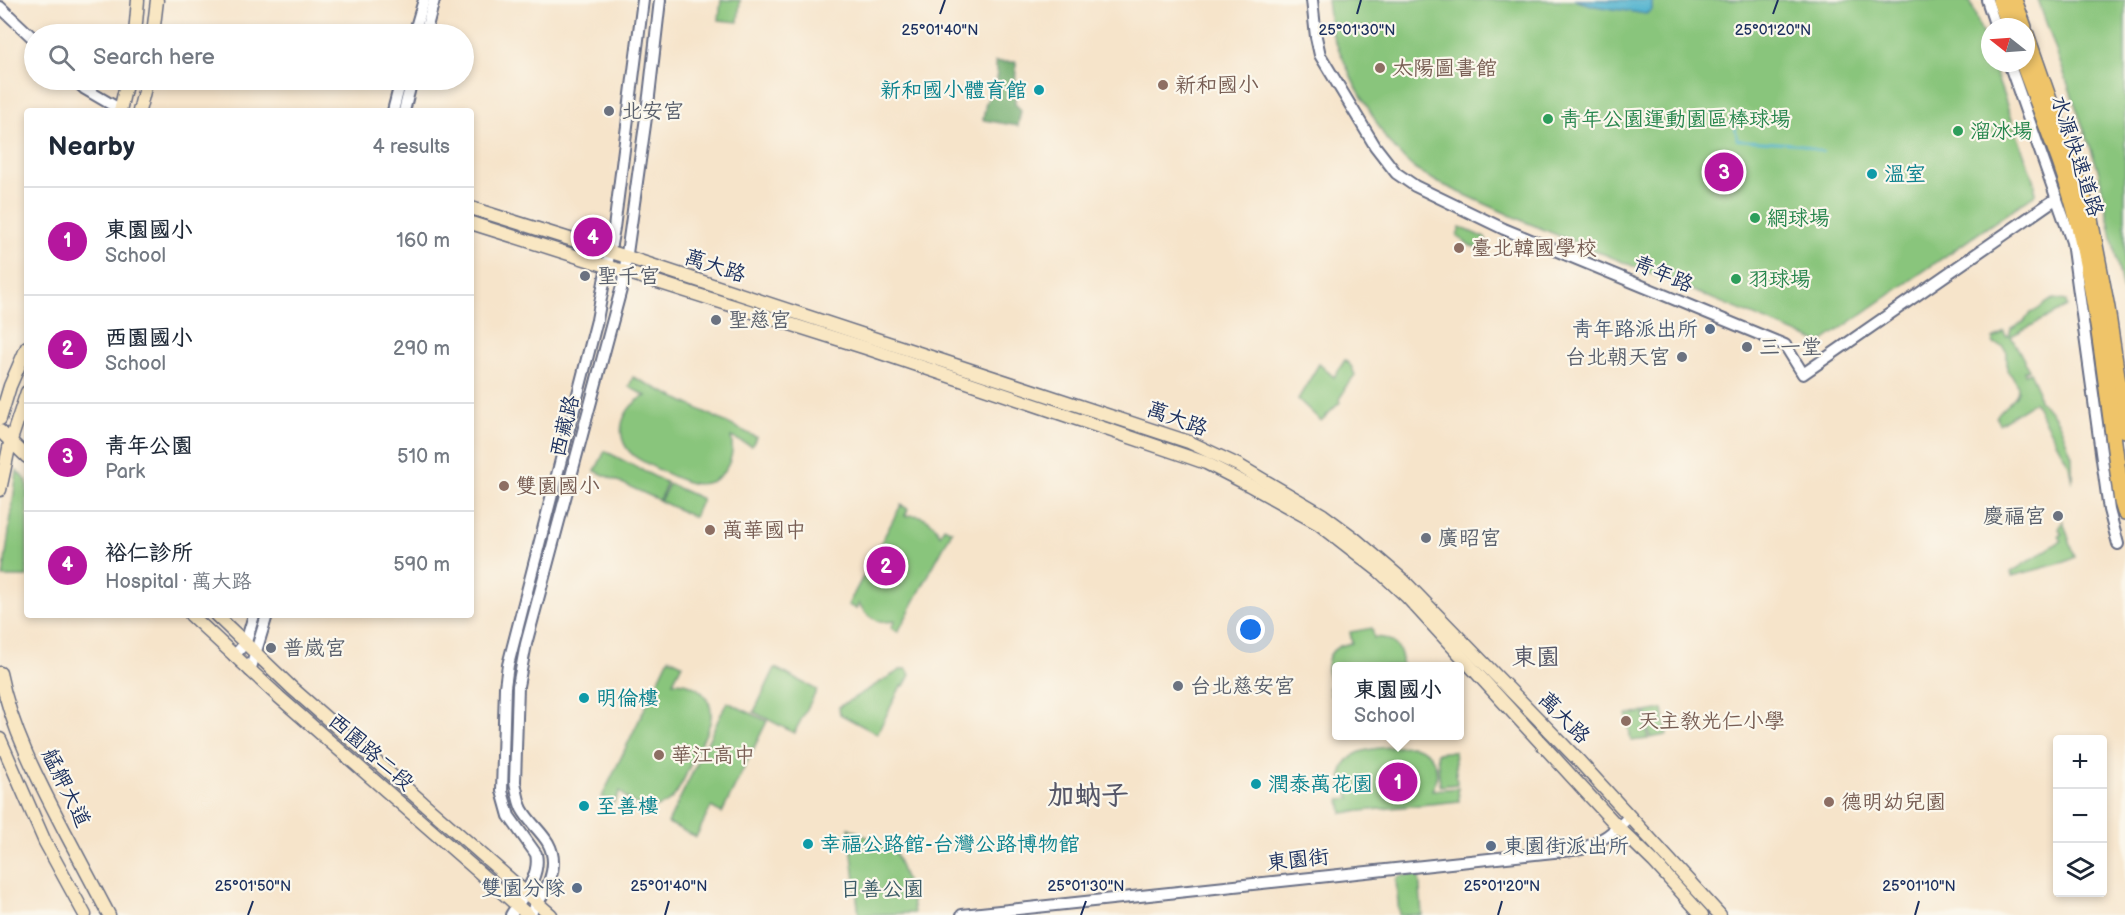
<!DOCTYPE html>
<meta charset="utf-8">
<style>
:root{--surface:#fff;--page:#f2f2f3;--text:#1f2937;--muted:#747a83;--line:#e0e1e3;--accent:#b5179e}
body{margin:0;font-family:"Balsamiq Sans","LXGW WenKai TC",sans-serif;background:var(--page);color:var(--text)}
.controls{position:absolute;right:18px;bottom:18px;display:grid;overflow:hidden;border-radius:6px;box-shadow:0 3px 9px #0003}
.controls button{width:54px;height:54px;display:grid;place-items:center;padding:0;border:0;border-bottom:2px solid var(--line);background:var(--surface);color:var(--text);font:30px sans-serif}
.compass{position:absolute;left:1981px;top:18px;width:54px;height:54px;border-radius:50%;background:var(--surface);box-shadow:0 3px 9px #0003;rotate:287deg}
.you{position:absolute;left:1251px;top:630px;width:21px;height:21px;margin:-15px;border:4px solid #fff;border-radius:50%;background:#1a73e8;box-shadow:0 0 0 9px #1a73e833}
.badge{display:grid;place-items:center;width:39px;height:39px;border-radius:50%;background:var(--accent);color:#fff;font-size:20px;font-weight:700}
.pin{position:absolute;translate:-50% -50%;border:3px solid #fff;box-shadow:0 2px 6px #0006}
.popup{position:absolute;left:1332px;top:662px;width:132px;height:78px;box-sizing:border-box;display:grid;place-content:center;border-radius:6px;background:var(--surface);filter:drop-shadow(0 2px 4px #0005);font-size:20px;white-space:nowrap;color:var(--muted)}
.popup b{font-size:22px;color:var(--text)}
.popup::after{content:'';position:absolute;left:50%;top:100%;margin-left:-12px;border:12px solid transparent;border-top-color:var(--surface)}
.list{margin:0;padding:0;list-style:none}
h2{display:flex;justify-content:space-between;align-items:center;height:78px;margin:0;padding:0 24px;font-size:26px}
h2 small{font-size:20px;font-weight:400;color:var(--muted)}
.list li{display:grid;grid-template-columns:39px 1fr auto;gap:18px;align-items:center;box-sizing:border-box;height:108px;padding:0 24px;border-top:2px solid var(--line)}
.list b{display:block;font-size:22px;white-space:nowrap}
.list p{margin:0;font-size:20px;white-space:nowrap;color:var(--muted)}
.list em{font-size:20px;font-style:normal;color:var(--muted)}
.icon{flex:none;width:33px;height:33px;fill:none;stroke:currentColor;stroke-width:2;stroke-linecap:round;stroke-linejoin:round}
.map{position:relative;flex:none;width:2125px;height:915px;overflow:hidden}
.search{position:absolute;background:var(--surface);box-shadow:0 3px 9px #0003;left:24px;top:24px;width:450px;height:66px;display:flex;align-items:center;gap:15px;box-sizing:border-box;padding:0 21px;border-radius:33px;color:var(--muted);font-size:22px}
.panel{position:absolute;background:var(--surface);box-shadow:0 3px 9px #0003;left:24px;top:108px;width:450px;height:510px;border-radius:6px}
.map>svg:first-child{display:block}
.green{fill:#89c57b;stroke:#527a6c;stroke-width:1.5}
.forest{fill:#6eaa6b;stroke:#446c64;stroke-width:1.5}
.water{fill:#4eb1cd;stroke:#347096;stroke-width:1.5}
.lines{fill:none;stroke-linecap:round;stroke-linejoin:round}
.stream{stroke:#4eb1cd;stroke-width:2}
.tertiary-casing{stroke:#686e84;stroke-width:14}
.secondary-casing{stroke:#686e84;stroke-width:15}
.trunk-casing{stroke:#686e84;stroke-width:18}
.tertiary{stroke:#fff;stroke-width:10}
.secondary{stroke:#f9e7c3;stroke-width:12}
.trunk{stroke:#efc469;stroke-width:15}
.ticks{fill:none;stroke:#1b2f5e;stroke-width:2}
.education-dot{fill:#8d6e63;stroke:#fbf7ec;stroke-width:2}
.culture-dot{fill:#0f9aa8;stroke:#fbf7ec;stroke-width:2}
.worship-dot{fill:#6b7280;stroke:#fbf7ec;stroke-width:2}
.leisure-dot{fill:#2e9e5b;stroke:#fbf7ec;stroke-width:2}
.service-dot{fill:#5c6f8a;stroke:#fbf7ec;stroke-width:2}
.labels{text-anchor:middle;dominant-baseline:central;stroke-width:4.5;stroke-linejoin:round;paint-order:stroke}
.education-label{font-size:21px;fill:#785e54;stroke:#fbf7ec;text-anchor:start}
.culture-label{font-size:21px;fill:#0d838f;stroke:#fbf7ec;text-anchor:start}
.worship-label{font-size:21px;fill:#5b616d;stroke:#fbf7ec;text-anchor:start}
.leisure-label{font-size:21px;fill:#27864d;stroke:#fbf7ec;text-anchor:start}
.street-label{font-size:21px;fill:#1b2f5e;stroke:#fbf7ec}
.service-label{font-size:21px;fill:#4e5e75;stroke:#fbf7ec;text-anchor:end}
.park-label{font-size:21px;fill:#3c5c67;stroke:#fbf7ec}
.quarter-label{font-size:24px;fill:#565768;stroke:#fbf7ec}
.district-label{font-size:27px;font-weight:bold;fill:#565768;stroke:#fbf7ec}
.ticks-label{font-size:15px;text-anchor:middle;fill:#1b2f5e;stroke:#fbf7ec;stroke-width:4.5;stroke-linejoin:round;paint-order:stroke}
</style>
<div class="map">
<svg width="2125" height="915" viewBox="0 0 2125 915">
<rect width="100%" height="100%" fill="#fbf7ec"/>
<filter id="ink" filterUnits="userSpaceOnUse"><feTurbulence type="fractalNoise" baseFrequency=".0167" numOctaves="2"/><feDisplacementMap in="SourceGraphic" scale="12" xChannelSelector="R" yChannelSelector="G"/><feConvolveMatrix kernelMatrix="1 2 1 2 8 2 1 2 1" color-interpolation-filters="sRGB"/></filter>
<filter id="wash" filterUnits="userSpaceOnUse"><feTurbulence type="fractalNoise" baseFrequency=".008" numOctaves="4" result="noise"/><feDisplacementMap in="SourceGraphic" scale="24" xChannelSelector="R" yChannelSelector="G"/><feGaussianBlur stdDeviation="1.35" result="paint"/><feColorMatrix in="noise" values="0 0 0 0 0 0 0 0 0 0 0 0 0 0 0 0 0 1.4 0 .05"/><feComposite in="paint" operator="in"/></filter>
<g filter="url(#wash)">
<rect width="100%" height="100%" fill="#f6e4ca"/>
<g class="green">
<path d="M 721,0 L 740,0 L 738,22 L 719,20 Z"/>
<path d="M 1327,0 L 1970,0 L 1990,56 L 1990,63 L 1992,63 L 2035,185 L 2035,194 L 1820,343 L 1523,221 L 1439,183 L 1416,170 L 1405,160 L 1386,139 L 1354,83 L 1331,32 Z"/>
<path d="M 2038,0 L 2125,0 L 2125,302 L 2098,169 Z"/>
<path d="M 1460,227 L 1485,238 L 1487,242 L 1485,249 L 1471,246 L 1457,236 Z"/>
<path d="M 2055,299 L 2066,301 L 2067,307 L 2011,336 L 2029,369 L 2024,371 L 2025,374 L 2030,372 L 2037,387 L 2039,401 L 2051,411 L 2060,425 L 2072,456 L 2072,483 L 2069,465 L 2034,402 L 1999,424 L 1996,418 C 2000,405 2025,398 2016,382 C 2014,377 2009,374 2007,370 L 2007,352 L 2002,346 L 1993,343 L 1993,339 L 2004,332 L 2006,336 L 2009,336 L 2011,329 L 2024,322 L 2030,313 C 2040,311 2045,301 2055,299 Z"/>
<path d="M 1345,360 L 1351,366 L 1355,375 L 1344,389 L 1345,390 L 1339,399 L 1340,402 L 1321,421 L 1298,399 L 1319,364 L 1334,377 Z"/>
<path d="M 633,377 L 756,437 L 752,446 L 731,437 C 737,461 720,489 691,483 C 681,481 641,462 633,455 C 611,436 623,405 646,396 L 629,387 Z"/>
<path d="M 605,451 L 667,483 L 659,500 L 595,471 Z"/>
<path d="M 17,471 L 27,481 L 27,577 L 3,577 Z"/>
<path d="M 669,484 L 702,499 L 694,517 L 660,501 Z"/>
<path d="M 901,505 L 908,509 L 905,516 C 921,513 933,520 940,535 L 944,527 L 952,531 L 898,632 L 891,628 L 895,621 C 879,624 866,618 859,603 L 856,609 L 848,605 Z"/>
<path d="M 2063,521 L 2075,557 L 2065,562 L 2012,576 L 2011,572 L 2061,541 L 2058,536 L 2062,534 L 2059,529 Z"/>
<path d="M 1372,628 L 1374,638 C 1391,635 1404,649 1402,666 L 1336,666 L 1336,695 L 1331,696 L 1329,687 L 1335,685 C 1324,675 1324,655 1338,647 C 1342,645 1348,644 1352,643 L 1350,632 Z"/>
<path d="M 669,658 L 682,664 L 673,682 C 696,681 716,699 710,723 C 706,736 698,749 692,761 C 687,772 682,785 675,795 C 659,815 634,809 620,791 L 614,803 L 602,797 Z"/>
<path d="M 775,668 L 817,690 L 794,733 L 754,712 Z"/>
<path d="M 902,669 L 907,669 L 910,675 L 904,686 L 901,686 L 877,734 L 840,714 L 839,707 Z"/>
<path d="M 727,702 L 767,721 L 722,813 L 711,807 L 696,837 L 668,823 Z"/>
<path d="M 1663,709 L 1667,735 L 1650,738 L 1646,712 Z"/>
<path d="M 1644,712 L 1648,739 L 1631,741 L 1627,715 Z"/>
<path d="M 1410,746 C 1433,748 1443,770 1432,790 L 1458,788 L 1459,801 L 1342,813 L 1340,799 L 1351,798 C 1344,791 1340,782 1342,772 C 1348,744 1388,748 1410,746 Z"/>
<path d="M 1454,751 L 1457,784 L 1440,786 L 1437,753 Z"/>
<path d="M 849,828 L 895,851 L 911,895 L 914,913 L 859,915 Z"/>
<path d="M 1419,874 L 1422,915 L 1399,915 L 1396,880 L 1399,876 Z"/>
</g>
<path class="forest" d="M 995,62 L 1016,62 L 1015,104 L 1021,110 L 1018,126 L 983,120 L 986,102 L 998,84 Z"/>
<path class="water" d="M 1574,0 L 1652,0 L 1652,10 L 1646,14 L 1595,6 Z"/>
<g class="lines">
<path class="stream" d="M 1735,125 L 1737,140 L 1799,144 L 1823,152"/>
</g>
</g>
<g filter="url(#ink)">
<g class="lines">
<g class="tertiary-casing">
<g id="tertiary">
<path d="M 1312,0 L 1316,37 L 1320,55 L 1375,146 L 1396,173 L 1415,186 L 1504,229 L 1785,345 L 1803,374 L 2057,198"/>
<path d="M 1987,0 L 1996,27"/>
<path d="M 0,7 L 34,39"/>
<path d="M 414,34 L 424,0"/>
<path d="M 425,34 L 434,0"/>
<path d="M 2009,63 L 2072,242 L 2109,510 L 2118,544"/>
<path d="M 75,80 L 85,89 L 121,110"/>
<path d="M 393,111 L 401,80"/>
<path d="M 404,111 L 412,80"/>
<path d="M 234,656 L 246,642 L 254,615"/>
<path d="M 250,671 L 267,615"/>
<path d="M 511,915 C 522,897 541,876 536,854 L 509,816 L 502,791 L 505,687 L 508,665 L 597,320 L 614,228 L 643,0"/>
<path d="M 529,915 C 544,895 562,868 548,843 C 541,831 529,822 522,809 C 518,801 517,791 515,782 L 518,686 L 526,644 L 623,282 L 649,96 L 660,0"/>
<path d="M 962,915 L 1582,849 C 1600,842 1615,832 1629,817"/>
</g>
</g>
<g class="secondary-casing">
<g id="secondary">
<path d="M 135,34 L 138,0"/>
<path d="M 153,34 L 157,0"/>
<path d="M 120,111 L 127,80"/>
<path d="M 139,111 L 147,80"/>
<path d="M 471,208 L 627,257 L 1189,442 L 1238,465 L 1323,515 L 1354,538 L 1403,580 L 1580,762 L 1720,915"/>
<path d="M 471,223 L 866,348 L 1183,455 L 1206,463 L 1249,485 L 1319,524 L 1378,570 L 1406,596 L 1619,828 L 1654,862 L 1702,915"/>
<path d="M 0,419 L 10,386 L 27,347"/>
<path d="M 0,431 L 27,457"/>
<path d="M 0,490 L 10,443 L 27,392"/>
<path d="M 191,615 L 279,697 L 528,915"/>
<path d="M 216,615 L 292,688 L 551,915"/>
<path d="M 0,673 C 11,728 38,780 64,830 C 79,858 94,887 109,915"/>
<path d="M 0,739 L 45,842 L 85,915"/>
</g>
</g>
<g class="trunk-casing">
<g id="trunk">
<path d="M 2000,0 L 2010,27"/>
<path d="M 2014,0 L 2024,27"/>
<path d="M 2026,34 L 2089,214 L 2107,308 L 2125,430"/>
<path d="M 2023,63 C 2042,115 2065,168 2078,222 C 2100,314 2109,409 2122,502 L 2125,512"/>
</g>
</g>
<use href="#tertiary" class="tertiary"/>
<use href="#secondary" class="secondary"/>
<use href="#trunk" class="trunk"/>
</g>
</g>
<path class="ticks" d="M 940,14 L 945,0M 1357,14 L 1361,0M 1773,14 L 1778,0M 248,915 L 253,901M 665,915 L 669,901M 1081,915 L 1086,901M 1498,915 L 1502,901M 1915,915 L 1919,901"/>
<g class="education-dot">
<circle cx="1380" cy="68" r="6"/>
<circle cx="1163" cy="85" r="6"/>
<circle cx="1459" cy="248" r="6"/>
<circle cx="504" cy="486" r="6"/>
<circle cx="710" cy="530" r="6"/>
<circle cx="1626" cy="721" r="6"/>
<circle cx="659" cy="755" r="6"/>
<circle cx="1829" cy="802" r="6"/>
</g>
<g class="culture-dot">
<circle cx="1039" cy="90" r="6"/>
<circle cx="1872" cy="174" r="6"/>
<circle cx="584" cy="698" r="6"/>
<circle cx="1256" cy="784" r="6"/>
<circle cx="584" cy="806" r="6"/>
<circle cx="808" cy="844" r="6"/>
</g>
<g class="worship-dot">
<circle cx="609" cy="111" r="6"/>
<circle cx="585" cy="276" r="6"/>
<circle cx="716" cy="320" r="6"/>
<circle cx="1747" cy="347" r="6"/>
<circle cx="1682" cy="357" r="6"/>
<circle cx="2058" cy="516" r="6"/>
<circle cx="1426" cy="538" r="6"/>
<circle cx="271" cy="648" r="6"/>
<circle cx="1178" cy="686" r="6"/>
</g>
<g class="leisure-dot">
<circle cx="1548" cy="119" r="6"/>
<circle cx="1958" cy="131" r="6"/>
<circle cx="1755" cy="218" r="6"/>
<circle cx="1736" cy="279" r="6"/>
</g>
<g class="service-dot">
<circle cx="1710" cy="329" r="6"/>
<circle cx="1491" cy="846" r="6"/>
<circle cx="577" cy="888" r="6"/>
</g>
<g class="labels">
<g class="education-label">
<text x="1392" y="68">太陽圖書館</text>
<text x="1175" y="85">新和國小</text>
<text x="1471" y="248">臺北韓國學校</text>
<text x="516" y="486">雙園國小</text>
<text x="722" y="530">萬華國中</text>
<text x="1638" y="721">天主教光仁小學</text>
<text x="671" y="755">華江高中</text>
<text x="1841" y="802">德明幼兒園</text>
</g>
<g class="culture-label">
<text x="1027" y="90" text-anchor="end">新和國小體育館</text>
<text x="1884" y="174">溫室</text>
<text x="596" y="698">明倫樓</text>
<text x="1268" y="784">潤泰萬花園</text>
<text x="596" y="806">至善樓</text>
<text x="820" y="844">幸福公路館-台灣公路博物館</text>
</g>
<g class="worship-label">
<text x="621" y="111">北安宮</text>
<text x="597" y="276">聖千宮</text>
<text x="728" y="320">聖慈宮</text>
<text x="1759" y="347">三一堂</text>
<text x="1670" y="357" text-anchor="end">台北朝天宮</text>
<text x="2046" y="516" text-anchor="end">慶福宮</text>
<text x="1438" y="538">廣昭宮</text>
<text x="283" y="648">普崴宮</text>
<text x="1190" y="686">台北慈安宮</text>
</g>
<g class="leisure-label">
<text x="1560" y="119">青年公園運動園區棒球場</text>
<text x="1970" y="131">溜冰場</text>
<text x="1767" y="218">網球場</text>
<text x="1748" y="279">羽球場</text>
</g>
<g class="street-label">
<text transform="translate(2077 156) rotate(72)">水源快速道路</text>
<text transform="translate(715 266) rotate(18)">萬大路</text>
<text transform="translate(1663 274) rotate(23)">青年路</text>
<text transform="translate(1177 419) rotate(20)">萬大路</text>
<text transform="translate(565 426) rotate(-76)">西藏路</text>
<text transform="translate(1564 718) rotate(45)">萬大路</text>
<text transform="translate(371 752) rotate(41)">西園路二段</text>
<text transform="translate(66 788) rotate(64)">艋舺大道</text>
<text transform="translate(1298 860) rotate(-6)">東園街</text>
</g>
<g class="service-label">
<text x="1698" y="329">青年路派出所</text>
<text x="1503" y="846" text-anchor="start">東園街派出所</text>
<text x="565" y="888">雙園分隊</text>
</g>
<g class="park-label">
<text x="882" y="889">日善公園</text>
</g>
<g class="quarter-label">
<text x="1536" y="657">東園</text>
</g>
<g class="district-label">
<text x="1088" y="796">加蚋子</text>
</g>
</g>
<g class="ticks-label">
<text x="940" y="35">25°01'40"N</text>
<text x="1357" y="35">25°01'30"N</text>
<text x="1773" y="35">25°01'20"N</text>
<text x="253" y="891">25°01'50"N</text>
<text x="669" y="891">25°01'40"N</text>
<text x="1086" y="891">25°01'30"N</text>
<text x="1502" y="891">25°01'20"N</text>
<text x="1919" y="891">25°01'10"N</text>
</g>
</svg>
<div class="controls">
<button>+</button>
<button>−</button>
<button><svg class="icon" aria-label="layers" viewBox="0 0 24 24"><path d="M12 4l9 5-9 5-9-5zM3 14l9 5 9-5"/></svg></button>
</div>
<svg class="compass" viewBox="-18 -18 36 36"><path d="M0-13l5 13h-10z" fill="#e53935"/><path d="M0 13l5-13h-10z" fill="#747a83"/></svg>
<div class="you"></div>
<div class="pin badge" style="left:1398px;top:782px">1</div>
<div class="popup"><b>東園國小</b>School</div>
<div class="pin badge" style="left:886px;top:566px">2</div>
<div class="pin badge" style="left:1724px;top:172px">3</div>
<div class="pin badge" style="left:593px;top:237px">4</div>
<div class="search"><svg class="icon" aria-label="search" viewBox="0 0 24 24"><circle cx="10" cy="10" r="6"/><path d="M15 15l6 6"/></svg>Search here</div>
<section class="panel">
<h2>Nearby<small>4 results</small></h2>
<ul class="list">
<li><span class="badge">1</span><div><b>東園國小</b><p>School</p></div><em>160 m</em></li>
<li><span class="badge">2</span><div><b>西園國小</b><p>School</p></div><em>290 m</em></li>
<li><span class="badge">3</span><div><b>青年公園</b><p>Park</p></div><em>510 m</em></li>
<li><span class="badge">4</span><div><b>裕仁診所</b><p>Hospital · 萬大路</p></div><em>590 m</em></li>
</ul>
</section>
</div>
